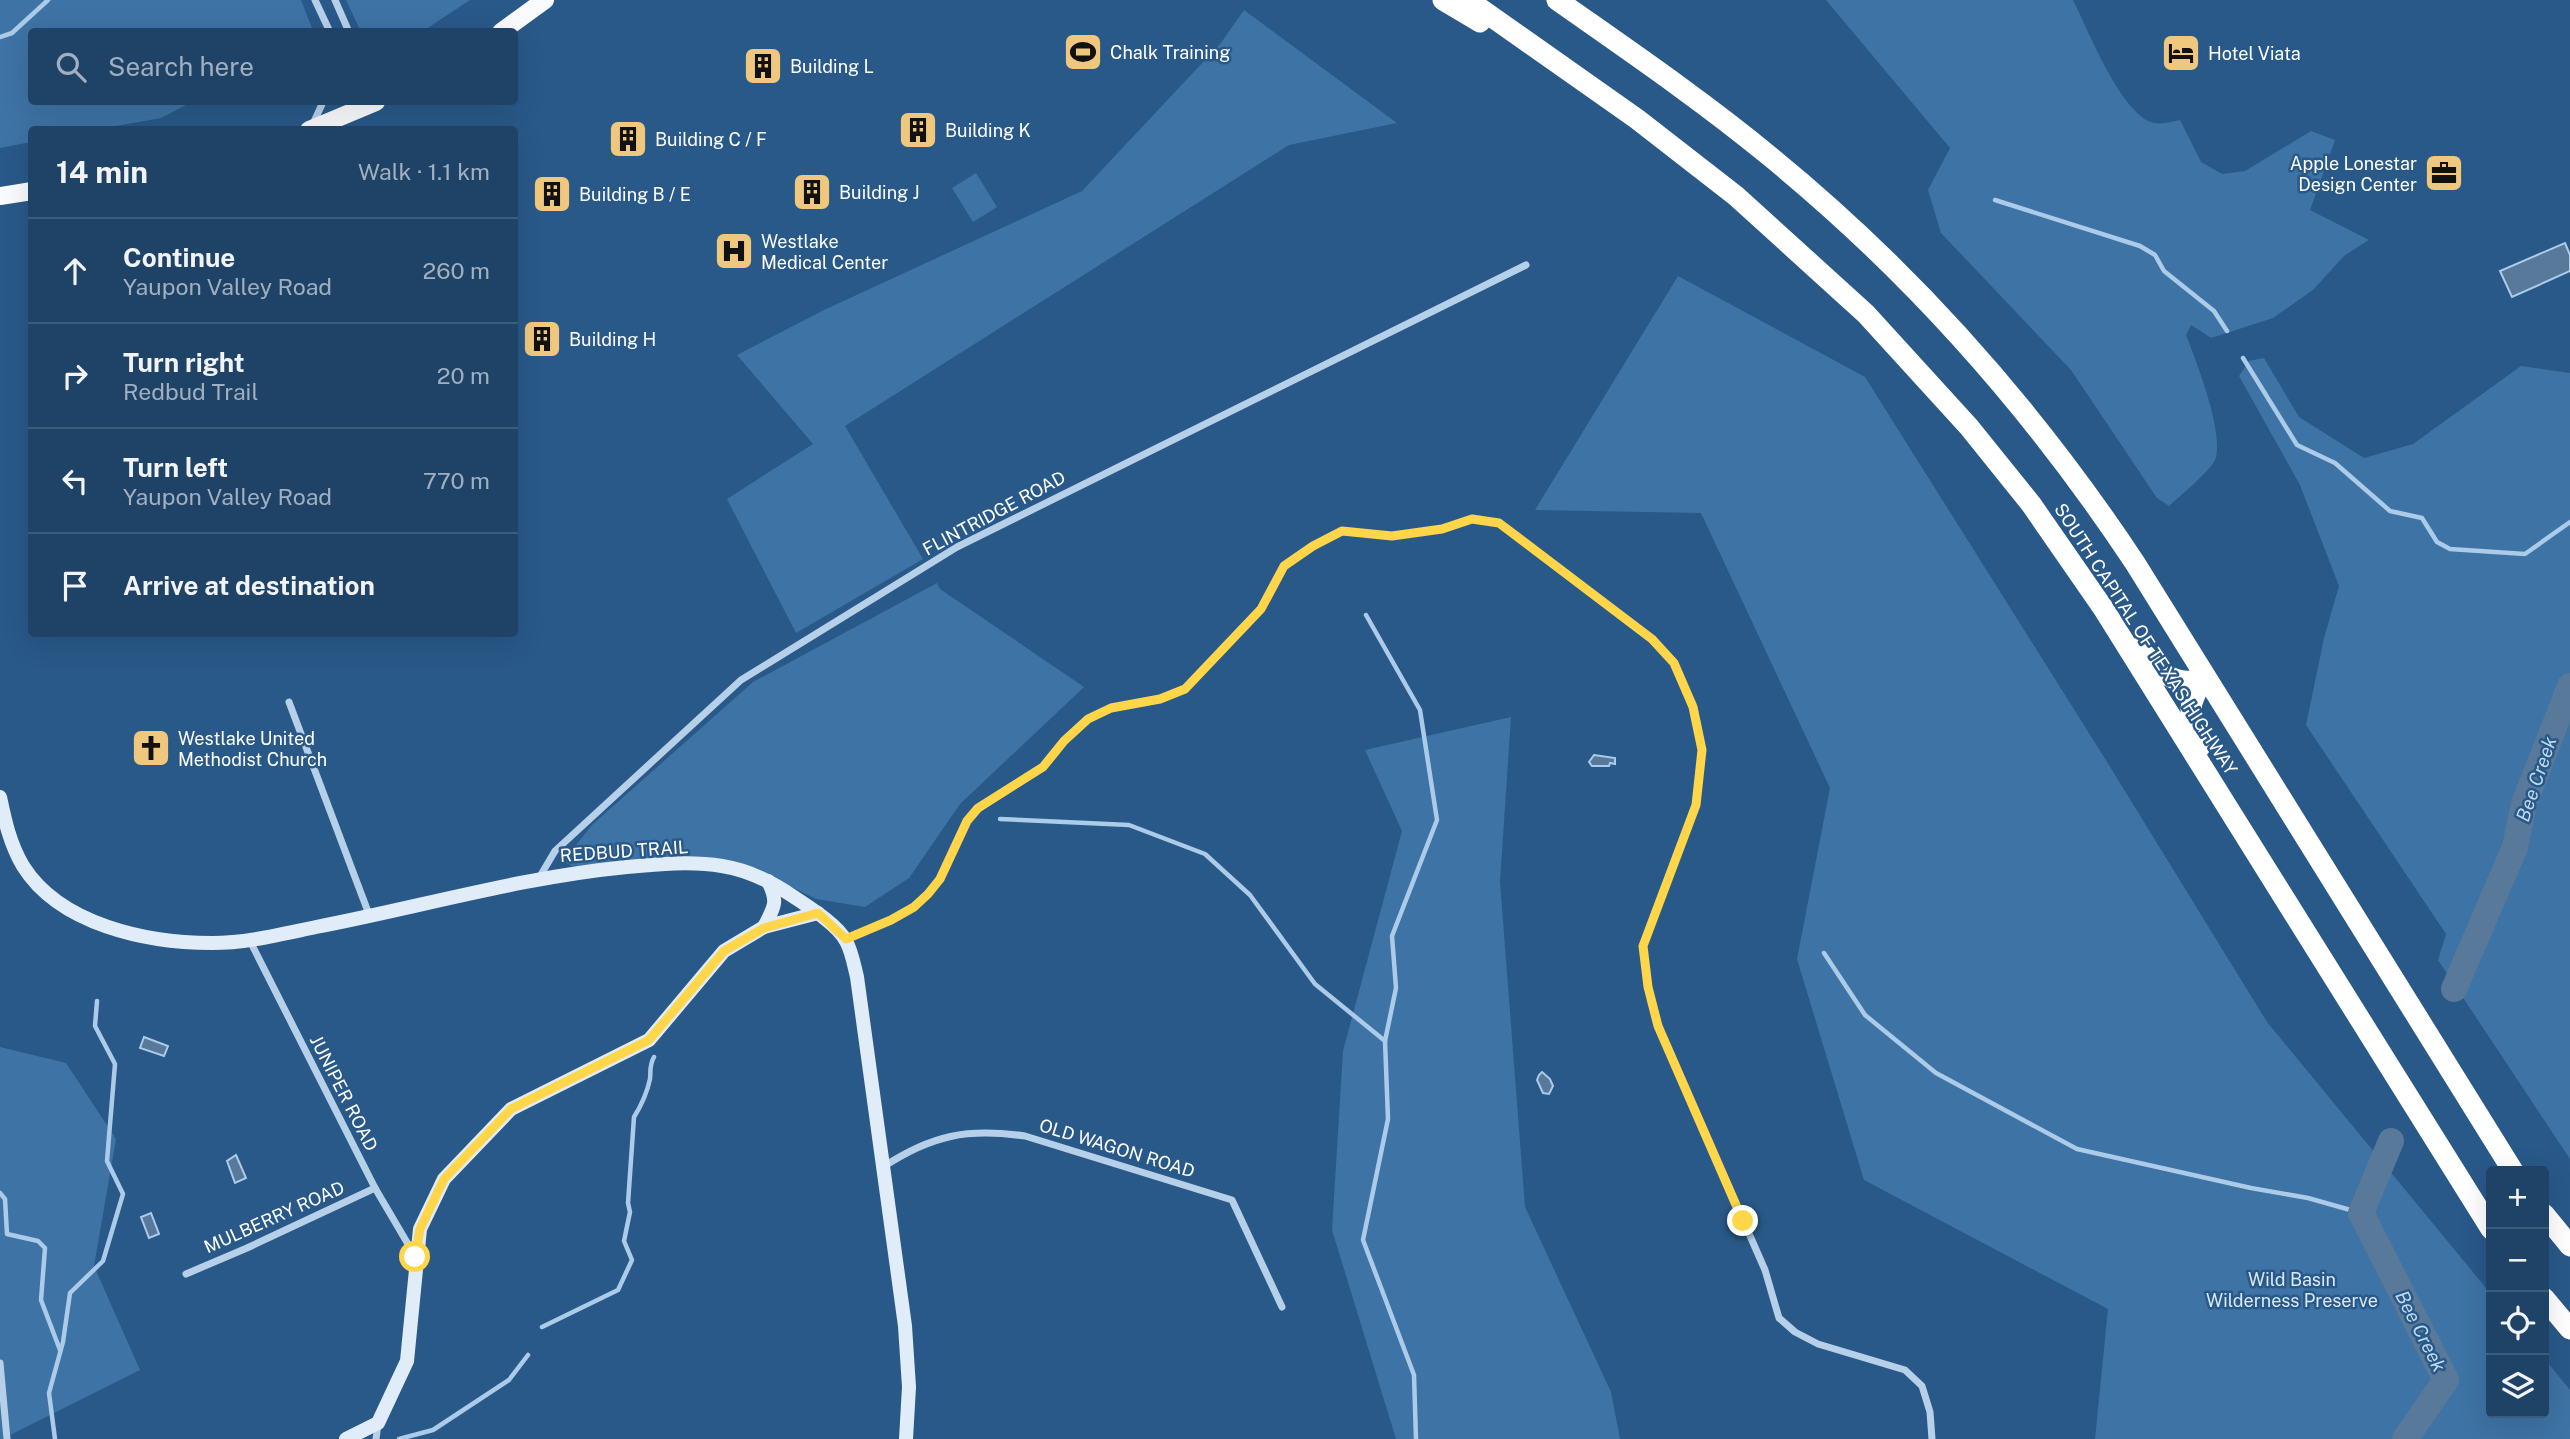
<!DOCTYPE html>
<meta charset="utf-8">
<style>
:root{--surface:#1f4367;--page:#274a6d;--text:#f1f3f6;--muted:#a1b0c0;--line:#3c5c7b}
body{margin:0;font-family:"Public Sans",sans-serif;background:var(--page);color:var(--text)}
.controls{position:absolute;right:21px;bottom:21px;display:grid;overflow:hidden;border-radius:7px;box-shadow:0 7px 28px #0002}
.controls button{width:63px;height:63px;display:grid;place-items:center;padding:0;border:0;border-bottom:2px solid var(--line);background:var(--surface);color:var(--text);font:35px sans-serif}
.stop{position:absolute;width:21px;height:21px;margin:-16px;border:5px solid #ffd54a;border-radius:50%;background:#fff}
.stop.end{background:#ffd54a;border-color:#fff;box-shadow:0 2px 7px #0008}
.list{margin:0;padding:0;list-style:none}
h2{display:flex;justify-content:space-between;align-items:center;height:91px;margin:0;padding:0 28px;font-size:30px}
h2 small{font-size:23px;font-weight:400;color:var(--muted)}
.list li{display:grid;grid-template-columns:46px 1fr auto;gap:21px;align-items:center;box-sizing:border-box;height:105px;padding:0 28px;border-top:2px solid var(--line)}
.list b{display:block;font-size:26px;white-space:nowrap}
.list p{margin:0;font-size:23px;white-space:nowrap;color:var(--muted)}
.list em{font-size:23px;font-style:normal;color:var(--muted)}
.icon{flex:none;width:38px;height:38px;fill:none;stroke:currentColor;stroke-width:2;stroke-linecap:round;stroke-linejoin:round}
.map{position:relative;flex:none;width:2570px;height:1439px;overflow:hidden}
.search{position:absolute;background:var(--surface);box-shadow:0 7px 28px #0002;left:28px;top:28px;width:490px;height:77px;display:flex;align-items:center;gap:18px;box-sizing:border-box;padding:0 24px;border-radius:7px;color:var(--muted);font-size:26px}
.panel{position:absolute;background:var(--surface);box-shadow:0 7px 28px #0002;left:28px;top:126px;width:490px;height:511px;border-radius:7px}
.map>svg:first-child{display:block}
.green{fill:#3e73a5}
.water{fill:#59799a;stroke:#abcbe9;stroke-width:2}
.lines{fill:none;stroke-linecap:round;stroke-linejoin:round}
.stream{stroke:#abcbe9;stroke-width:4.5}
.river{stroke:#59799a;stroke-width:26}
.street{stroke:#b7d0e9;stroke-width:7}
.secondary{stroke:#e0ecf8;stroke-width:14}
.primary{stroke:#f9fbfe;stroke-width:18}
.highway{stroke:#fff;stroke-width:21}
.route{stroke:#ffd54a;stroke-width:9}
.labels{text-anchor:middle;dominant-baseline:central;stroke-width:5;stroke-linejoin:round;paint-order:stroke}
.poi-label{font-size:18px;fill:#fff;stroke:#295989;text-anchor:start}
.street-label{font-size:18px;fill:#fff;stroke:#295989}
.park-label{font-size:18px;fill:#dae9f7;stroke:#295989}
.water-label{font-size:19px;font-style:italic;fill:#c2daf0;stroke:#295989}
</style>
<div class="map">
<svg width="2570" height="1439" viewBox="0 0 2570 1439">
<rect width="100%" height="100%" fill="#295989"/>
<g class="green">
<path d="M 0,0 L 301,0 L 313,31 L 32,32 L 32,102 L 192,102 L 161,118 L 99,129 L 32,130 L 31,142 L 0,148 Z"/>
<path d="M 346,0 L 470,0 L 423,31 L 361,32 Z"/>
<path d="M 1826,0 L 2073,0 C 2089,32 2117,104 2148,121 C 2157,126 2171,122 2180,120 L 2201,162 L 2222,174 L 2245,171 L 2311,131 L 2335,140 L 2310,210 L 2369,240 L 2344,256 L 2313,290 L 2273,318 L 2211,338 L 2191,325 L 2186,335 C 2196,361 2225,434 2215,460 C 2211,470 2179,497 2169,506 L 2157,498 L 2071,370 L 1941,233 L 1928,190 L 1950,148 Z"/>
<path d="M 1244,10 L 1397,123 L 1289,145 L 845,426 L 923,559 L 796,633 L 727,499 L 813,444 L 737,355 L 824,310 L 1082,191 L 1221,43 Z"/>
<path d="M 976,173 L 997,207 L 973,222 L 952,188 Z"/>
<path d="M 1678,276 L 1865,377 L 2104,757 L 2267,1022 L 2491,1294 L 2491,1413 L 2544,1413 L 2544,1358 L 2570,1390 L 2570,1439 L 2095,1439 L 2108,1309 L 1864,1180 L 1797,959 L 1830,788 L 1701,513 L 1535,510 Z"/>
<path d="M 2264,358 L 2299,417 L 2364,458 L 2413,444 L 2521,366 L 2570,373 L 2570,1159 L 2438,960 L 2446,934 L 2306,725 L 2324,638 L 2339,586 L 2300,485 L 2239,376 L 2249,361 Z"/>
<path d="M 937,583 L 940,589 L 1084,687 L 960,804 L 909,878 L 865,907 L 816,899 L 746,864 L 697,857 L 572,866 L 563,861 L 593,824 L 753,682 Z"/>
<path d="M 1511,717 L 1500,882 L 1525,1207 L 1611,1392 L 1620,1439 L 1396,1439 L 1332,1230 L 1343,1051 L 1402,831 L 1365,750 Z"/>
<path d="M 0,1047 L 66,1063 L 116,1139 L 94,1266 L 140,1370 L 2,1439 L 0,1439 Z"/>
</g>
<g class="water">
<path d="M 2565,243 L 2570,255 L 2570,271 L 2512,297 L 2500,271 Z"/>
<path d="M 1594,755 L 1615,758 L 1615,764 L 1610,763 L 1609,766 L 1592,766 L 1589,762 Z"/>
<path d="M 144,1037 L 168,1046 L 164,1056 L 140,1048 Z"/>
<path d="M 1542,1072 L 1550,1079 L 1553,1086 L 1549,1094 L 1543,1093 L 1537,1080 L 1539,1075 Z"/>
<path d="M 236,1155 L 246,1178 L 235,1183 L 227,1161 Z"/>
<path d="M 151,1213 L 159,1234 L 149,1238 L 141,1217 Z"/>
</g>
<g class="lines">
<g class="stream">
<path d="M 0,37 L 12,33 L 48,0"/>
<path d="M 1995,200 L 2140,246 L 2155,255 L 2164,271 L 2214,311 L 2227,331"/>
<path d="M 2243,358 L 2297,445 L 2335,463 L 2390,511 L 2422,518 L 2437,542 L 2450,549 L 2525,554 L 2570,522"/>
<path d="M 1366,615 L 1420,710 L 1437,820 L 1392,936 L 1396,988 L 1385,1041 L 1388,1119 L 1363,1240 L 1414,1375 L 1416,1439"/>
<path d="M 1000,819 L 1129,825 L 1205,854 L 1250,895 L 1315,984 L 1385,1041"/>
<path d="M 1824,953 L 1865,1015 L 1936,1073 L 2077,1149 L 2251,1188 L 2308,1198 L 2361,1213"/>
<path d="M 0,1193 L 5,1199 L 7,1234 L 38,1241 L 45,1248 L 41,1300 L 60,1350"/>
<path d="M 542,1327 L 618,1290 L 632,1260 L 624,1241 L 630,1212 L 628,1203 L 634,1117 C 641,1106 647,1093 650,1079 C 651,1070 649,1066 654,1057"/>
<path d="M 55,1439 L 49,1393 L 63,1342 L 70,1293 L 103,1261 L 123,1194 L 107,1161 L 115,1064 L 95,1026 L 97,1001"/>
<path d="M 399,1439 L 433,1430 L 509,1380 L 528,1355"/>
</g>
<g class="river">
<path d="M 2454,989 L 2515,847 L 2524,804 L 2570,686"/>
<path d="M 2391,1141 L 2361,1213 L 2446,1380 L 2405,1439"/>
</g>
<g class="street">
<path d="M 315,0 L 330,32"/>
<path d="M 335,0 L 349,32"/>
<path d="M 312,126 L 323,102"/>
<path d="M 289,702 L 370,917"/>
<path d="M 539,878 L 555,851 L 741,680 L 957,547 L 1526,265"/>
<path d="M 846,939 L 891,920 L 913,907 L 928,894 L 940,879 L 967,821 L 978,809 L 1043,767 L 1064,741 L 1088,719 L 1111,708 L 1160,699 L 1185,689 L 1261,609 L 1284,566 L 1313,546 L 1342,531 L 1393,536 L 1442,529 L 1472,519 L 1499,523 L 1652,640 L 1674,663 L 1693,707 L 1702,750 L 1696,805 L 1643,946 L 1648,987 L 1658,1026 L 1765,1270 L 1779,1318 L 1795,1332 L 1818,1344 L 1905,1370 L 1922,1386 L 1930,1412 L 1932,1439"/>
<path d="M 250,941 L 375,1188 L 415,1256"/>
<path d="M 883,1167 C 932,1135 967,1128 1025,1136 L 1232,1200 L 1282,1307"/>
<path d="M 186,1274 L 247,1248 L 375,1188"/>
<path d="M 0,1363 L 7,1439"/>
<path d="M 376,1439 L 378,1424"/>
</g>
<g class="secondary">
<path d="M 0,797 C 5,821 10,844 23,866 C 60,925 147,943 212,943 C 247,943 282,934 316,927 C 420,907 522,877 627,867 C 658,864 692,861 722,866 C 749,870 772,882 794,897 C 809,907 838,925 846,941 C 852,952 854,965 857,977 L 905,1326 L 909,1387 L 906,1439"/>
<path d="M 764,927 C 774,907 779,903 768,881"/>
<path d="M 346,1439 L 378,1423 L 407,1361 L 420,1229 L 444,1179 L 511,1109 L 649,1040 L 724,951 L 764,927 L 818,913"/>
</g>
<g class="primary">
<path d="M 501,32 L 545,0"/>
<path d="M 309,130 L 376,102"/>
<path d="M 0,196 L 32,191"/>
</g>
<g class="highway">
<path d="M 1443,0 L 1480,22"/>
<path d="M 1468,0 L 1637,119 L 1736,196 L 1866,314 L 1969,427 L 2031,504 L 2103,608 L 2491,1229"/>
<path d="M 1557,0 C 1628,50 1700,99 1767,154 C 1911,271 2033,409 2135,563 L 2513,1171"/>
<path d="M 2139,648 C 2158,671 2175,689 2206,678"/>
<path d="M 2200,747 C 2190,718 2184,704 2206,678"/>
<path d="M 2544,1214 L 2570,1246"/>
<path d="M 2544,1298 L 2570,1329"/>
</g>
</g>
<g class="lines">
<path class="route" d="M 415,1257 L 420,1229 L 444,1179 L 511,1109 L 649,1040 L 724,951 L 764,928 L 818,913 L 846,939 L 891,920 L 914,907 L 928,894 L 940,879 L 967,821 L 978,808 L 1043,767 L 1064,741 L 1088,719 L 1111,708 L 1160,699 L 1185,689 L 1261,609 L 1284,566 L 1313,546 L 1342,531 L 1392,536 L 1442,529 L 1472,519 L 1499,523 L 1652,639 L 1674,663 L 1693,707 L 1702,750 L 1696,805 L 1643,946 L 1648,987 L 1658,1026 L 1743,1221"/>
</g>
<defs>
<g id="stadium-square" transform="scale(2.0125)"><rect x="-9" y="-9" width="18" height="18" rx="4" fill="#f0c87d" stroke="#295989"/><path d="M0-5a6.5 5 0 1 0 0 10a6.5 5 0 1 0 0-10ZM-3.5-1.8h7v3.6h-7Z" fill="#111"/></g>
<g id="hotel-square" transform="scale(2.0125)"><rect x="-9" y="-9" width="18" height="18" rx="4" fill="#f0c87d" stroke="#295989"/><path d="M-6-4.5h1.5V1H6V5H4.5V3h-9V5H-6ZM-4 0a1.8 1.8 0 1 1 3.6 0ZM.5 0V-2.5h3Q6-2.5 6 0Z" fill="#111"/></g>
<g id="building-square" transform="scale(2.0125)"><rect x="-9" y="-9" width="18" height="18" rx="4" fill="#f0c87d" stroke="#295989"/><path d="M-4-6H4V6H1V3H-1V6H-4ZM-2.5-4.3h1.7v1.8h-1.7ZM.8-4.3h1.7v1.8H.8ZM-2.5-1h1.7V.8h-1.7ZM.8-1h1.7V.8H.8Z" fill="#111"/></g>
<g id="office-square" transform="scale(2.0125)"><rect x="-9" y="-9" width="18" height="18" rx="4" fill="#f0c87d" stroke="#295989"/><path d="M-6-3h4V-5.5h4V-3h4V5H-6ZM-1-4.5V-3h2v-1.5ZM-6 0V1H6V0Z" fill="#111"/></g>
<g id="hospital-square" transform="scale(2.0125)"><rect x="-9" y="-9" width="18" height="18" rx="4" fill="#f0c87d" stroke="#295989"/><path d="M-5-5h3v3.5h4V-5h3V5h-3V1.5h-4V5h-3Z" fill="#111"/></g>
<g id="church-square" transform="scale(2.0125)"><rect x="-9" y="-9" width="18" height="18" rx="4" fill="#f0c87d" stroke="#295989"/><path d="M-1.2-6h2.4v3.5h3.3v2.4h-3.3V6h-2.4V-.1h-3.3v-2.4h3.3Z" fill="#111"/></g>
</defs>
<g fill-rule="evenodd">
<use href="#stadium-square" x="1083" y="52"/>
<use href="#hotel-square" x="2181" y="53"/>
<use href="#building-square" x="763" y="66"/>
<use href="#building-square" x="918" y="130"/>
<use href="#building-square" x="628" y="139"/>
<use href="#office-square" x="2444" y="173"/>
<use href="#building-square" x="812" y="192"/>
<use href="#building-square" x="552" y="194"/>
<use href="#hospital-square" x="734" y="251"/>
<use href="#building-square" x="542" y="339"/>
<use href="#church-square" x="151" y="748"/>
</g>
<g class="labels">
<g class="poi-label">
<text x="1110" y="52">Chalk Training</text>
<text x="2208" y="53">Hotel Viata</text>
<text x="790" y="66">Building L</text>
<text x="945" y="130">Building K</text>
<text x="655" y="139">Building C / F</text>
<text x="2417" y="163" text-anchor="end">Apple Lonestar<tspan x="2417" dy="21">Design Center</tspan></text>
<text x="839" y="192">Building J</text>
<text x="579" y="194">Building B / E</text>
<text x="761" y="241">Westlake<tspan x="761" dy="21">Medical Center</tspan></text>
<text x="569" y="339">Building H</text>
<text x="178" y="738">Westlake United<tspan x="178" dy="21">Methodist Church</tspan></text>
</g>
<g class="street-label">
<text transform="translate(994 513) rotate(-28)">FLINTRIDGE ROAD</text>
<text transform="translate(2146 639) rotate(57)">SOUTH CAPITAL OF TEXAS HIGHWAY</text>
<text transform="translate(624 851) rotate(-4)">REDBUD TRAIL</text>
<text transform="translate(344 1093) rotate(63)">JUNIPER ROAD</text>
<text transform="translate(1117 1148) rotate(17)">OLD WAGON ROAD</text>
<text transform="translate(274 1217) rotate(-24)">MULBERRY ROAD</text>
</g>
<g class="park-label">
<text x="2292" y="1279">Wild Basin<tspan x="2292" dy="21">Wilderness Preserve</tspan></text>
</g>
<g class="water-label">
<text transform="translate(2536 779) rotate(-71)">Bee Creek</text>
<text transform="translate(2421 1331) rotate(63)">Bee Creek</text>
</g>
</g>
</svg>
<div class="controls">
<button>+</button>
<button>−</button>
<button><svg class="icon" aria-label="locate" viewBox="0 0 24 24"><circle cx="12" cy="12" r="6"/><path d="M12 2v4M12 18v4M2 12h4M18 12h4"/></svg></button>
<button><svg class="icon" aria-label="layers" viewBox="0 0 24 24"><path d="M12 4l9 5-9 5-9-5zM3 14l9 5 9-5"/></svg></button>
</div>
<div class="stop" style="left:415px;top:1257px"></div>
<div class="stop end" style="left:1743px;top:1221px"></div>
<div class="search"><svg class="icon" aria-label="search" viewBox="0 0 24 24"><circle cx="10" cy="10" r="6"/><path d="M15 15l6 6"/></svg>Search here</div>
<section class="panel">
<h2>14 min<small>Walk · 1.1 km</small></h2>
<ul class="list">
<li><svg class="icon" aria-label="ahead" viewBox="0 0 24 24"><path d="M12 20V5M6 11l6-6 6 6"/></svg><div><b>Continue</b><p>Yaupon Valley Road</p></div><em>260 m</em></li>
<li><svg class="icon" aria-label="right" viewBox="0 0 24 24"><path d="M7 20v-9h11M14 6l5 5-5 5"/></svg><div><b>Turn right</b><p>Redbud Trail</p></div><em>20 m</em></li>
<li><svg class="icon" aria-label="left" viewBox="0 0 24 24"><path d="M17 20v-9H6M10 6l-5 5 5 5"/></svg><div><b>Turn left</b><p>Yaupon Valley Road</p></div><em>770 m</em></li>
<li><svg class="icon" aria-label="arrive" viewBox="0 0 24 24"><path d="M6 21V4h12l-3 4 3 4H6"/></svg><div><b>Arrive at destination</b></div></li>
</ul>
</section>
</div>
